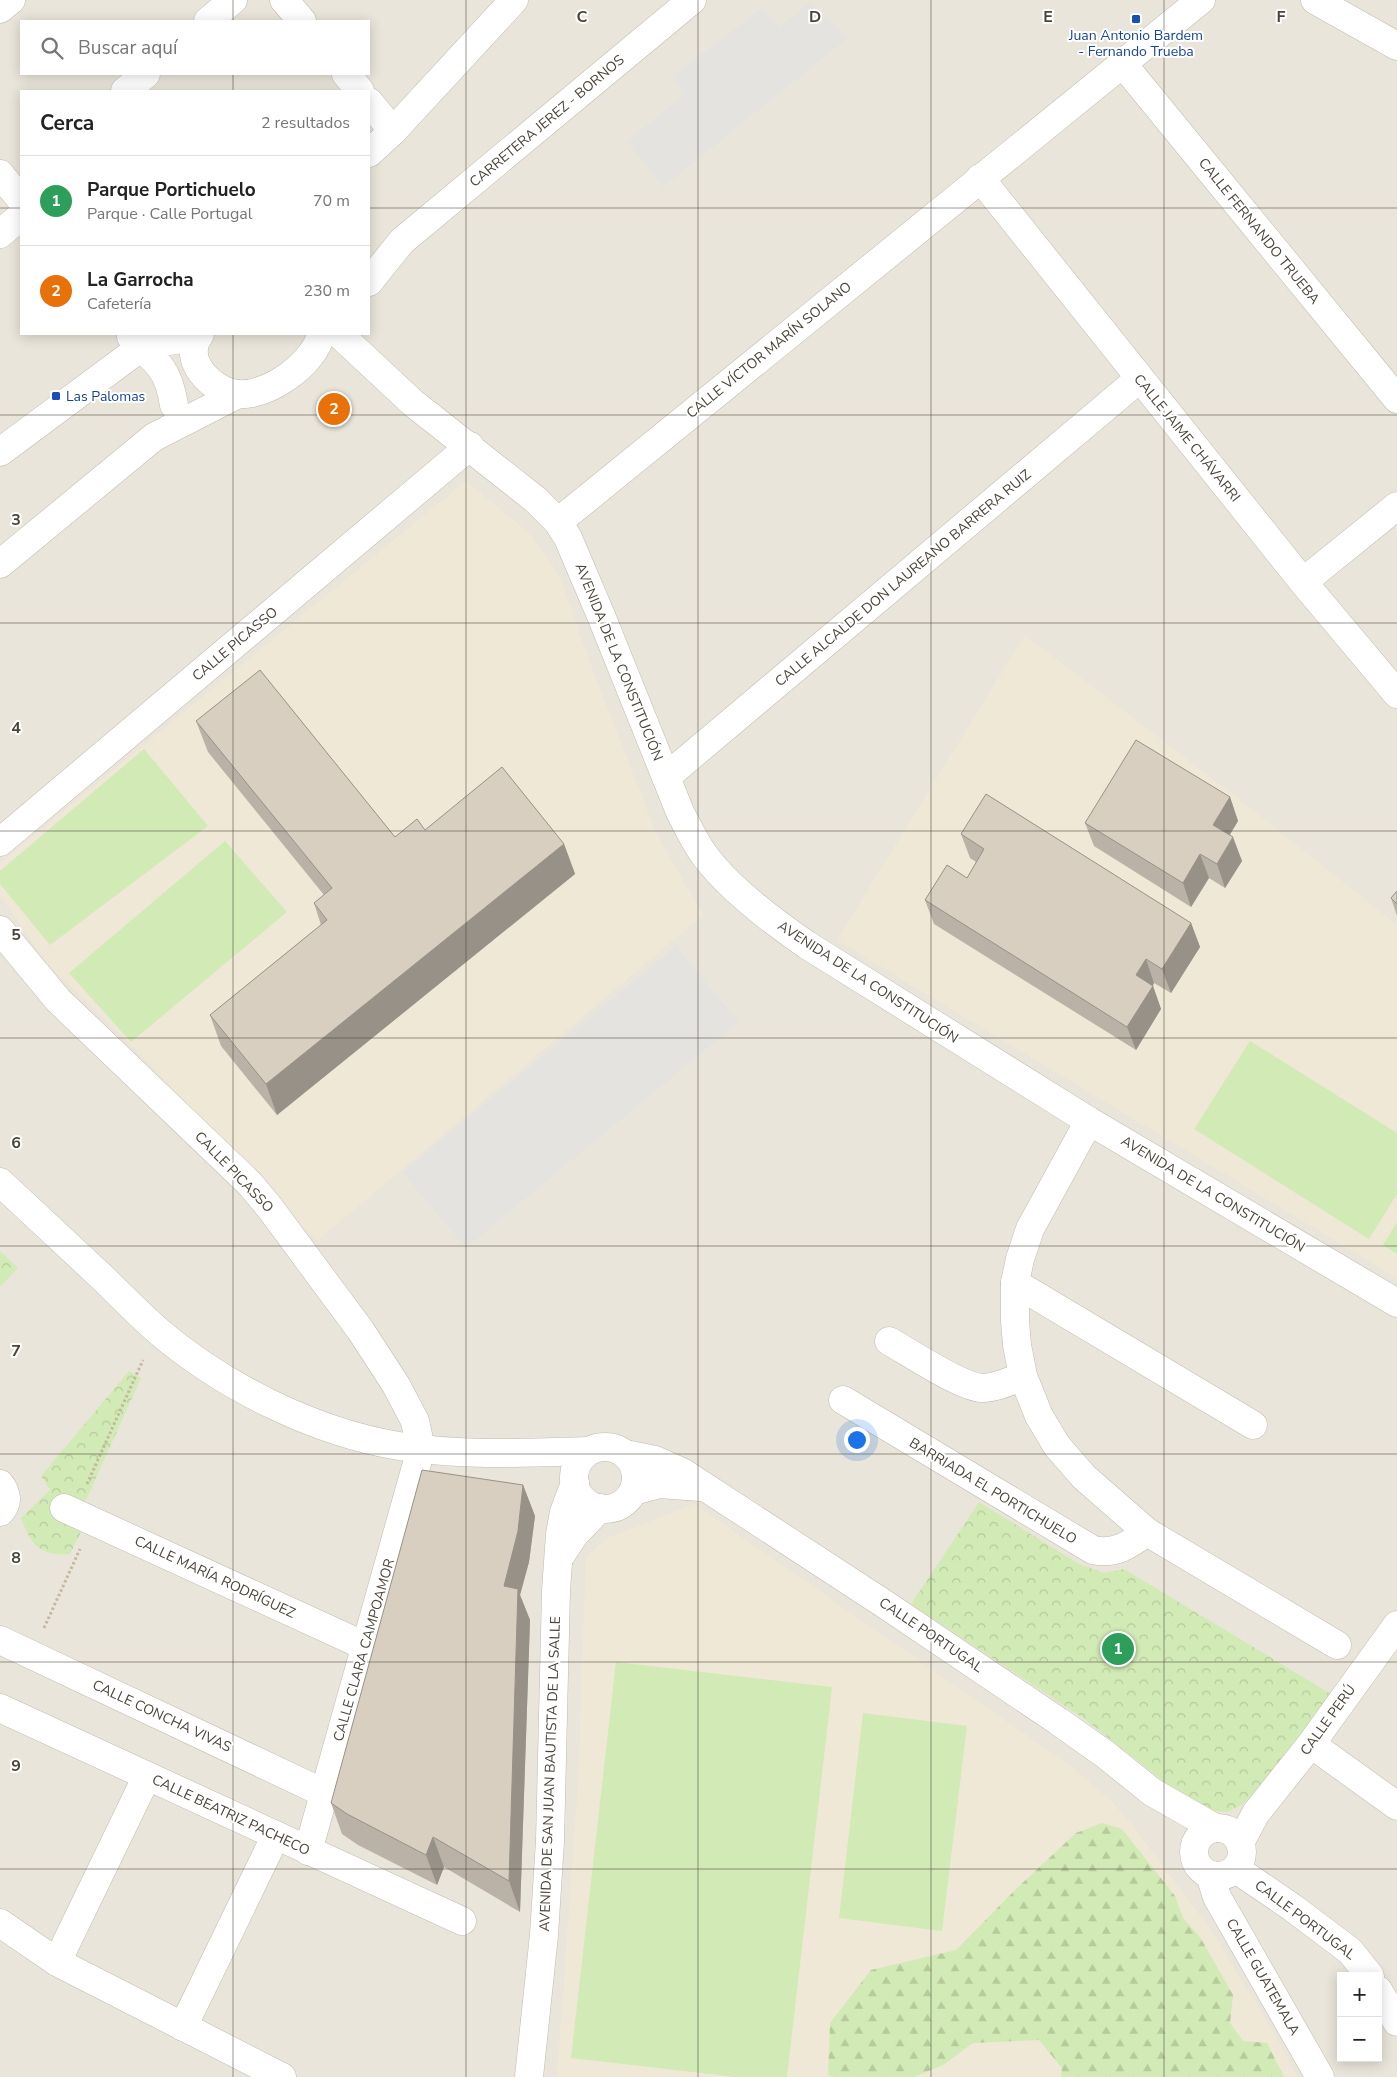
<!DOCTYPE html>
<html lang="es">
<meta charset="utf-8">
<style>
:root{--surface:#fff;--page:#f2f2f2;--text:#222;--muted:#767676;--line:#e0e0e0;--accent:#ea580c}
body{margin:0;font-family:"Nunito Sans",sans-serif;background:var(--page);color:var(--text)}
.controls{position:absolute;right:15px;bottom:15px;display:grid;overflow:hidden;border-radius:0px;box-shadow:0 2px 12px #0003}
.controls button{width:45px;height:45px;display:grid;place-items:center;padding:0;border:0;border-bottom:1px solid var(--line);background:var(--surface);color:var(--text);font:25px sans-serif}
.you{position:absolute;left:856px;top:1439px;width:18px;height:18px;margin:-12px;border:4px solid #fff;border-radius:50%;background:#1a73e8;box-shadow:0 0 0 8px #1a73e833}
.badge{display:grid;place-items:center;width:32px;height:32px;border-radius:50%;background:var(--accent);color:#fff;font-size:16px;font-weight:700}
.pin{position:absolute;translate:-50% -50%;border:2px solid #fff;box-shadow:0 1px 5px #0006}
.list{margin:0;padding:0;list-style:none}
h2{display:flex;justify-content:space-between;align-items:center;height:65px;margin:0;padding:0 20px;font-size:21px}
h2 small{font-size:16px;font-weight:400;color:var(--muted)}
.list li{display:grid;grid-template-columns:32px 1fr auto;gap:15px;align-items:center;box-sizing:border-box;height:90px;padding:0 20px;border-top:1px solid var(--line)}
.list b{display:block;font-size:19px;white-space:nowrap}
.list p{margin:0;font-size:16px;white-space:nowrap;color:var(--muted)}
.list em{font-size:16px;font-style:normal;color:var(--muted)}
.icon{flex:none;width:28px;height:28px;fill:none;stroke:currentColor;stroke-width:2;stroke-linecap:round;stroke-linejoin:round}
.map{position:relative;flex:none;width:1397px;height:2077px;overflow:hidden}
.search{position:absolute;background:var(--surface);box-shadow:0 2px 12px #0003;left:20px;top:20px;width:350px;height:55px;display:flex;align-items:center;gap:12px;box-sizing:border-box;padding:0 18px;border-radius:0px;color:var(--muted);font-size:19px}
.panel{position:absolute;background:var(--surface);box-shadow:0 2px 12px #0003;left:20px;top:90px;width:350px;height:245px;border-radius:0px}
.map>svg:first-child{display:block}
.residential{fill:#eae5da;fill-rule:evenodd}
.education{fill:#efe8d6}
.grass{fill:#d2eab5}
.forest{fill:url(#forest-firs)}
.park{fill:url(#park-crowns)}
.parking{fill:#e5e3e0}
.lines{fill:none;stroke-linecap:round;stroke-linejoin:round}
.minor-casing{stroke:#c2bbae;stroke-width:29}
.path{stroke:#c4b79f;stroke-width:3;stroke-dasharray:2.5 2.5;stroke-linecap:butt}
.minor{stroke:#fff;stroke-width:28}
.wall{fill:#bab2a6}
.shaded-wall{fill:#979187}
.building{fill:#d8cfc1;stroke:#979187}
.grid{fill:none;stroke:#4b4439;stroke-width:1;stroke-opacity:0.55}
.transit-dot{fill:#1a4fb4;stroke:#fff;stroke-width:2}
.labels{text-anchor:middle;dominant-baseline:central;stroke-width:4;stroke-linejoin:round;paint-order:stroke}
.transit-label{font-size:14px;fill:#164399;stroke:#fff}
.street-label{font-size:14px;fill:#4b4439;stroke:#fff}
.grid-label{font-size:16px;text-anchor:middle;font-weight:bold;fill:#4b4439;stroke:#fff;stroke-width:4;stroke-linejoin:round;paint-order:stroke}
</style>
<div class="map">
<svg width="1397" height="2077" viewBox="0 0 1397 2077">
<defs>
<pattern id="forest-firs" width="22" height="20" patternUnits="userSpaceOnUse" patternTransform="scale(1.25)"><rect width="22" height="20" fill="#d2eab5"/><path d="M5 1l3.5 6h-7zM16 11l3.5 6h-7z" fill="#b6ca9c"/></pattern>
<pattern id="park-crowns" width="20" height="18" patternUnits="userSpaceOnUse" patternTransform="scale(1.25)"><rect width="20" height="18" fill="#d2eab5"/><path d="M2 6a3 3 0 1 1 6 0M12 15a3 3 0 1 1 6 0" fill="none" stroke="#b6ca9c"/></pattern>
</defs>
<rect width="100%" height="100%" fill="#f6f3ec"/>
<path class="residential" d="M 0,0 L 1397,0 L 1397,2077 L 0,2077 ZM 21,21 L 369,21 L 369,74 L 21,74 ZM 21,91 L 369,91 L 369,334 L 21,334 ZM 1341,1976 L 1378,1976 L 1378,2058 L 1341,2058 Z"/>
<g class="education">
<path d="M 466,481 L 529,533 L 558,573 L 593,671 L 657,835 L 703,915 L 317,1241 L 137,1051 L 47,963 L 0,896 L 0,863 Z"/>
<path d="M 1025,635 L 1244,803 L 1397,925 L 1397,1278 L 837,940 Z"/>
<path d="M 694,1504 L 1072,1767 L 1112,1802 L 1134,1827 L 1209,1927 L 1268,2023 L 1298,2077 L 557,2077 L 578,1784 L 586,1557 L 608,1538 Z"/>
</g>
<g class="grass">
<path d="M 144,749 L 208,826 L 50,945 L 0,884 L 0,871 Z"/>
<path d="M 225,841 L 287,912 L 131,1042 L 69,973 Z"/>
<path d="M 1250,1041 L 1397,1133 L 1397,1194 L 1369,1239 L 1194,1129 Z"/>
<path d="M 1397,1222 L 1397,1254 L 1383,1245 Z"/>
<path d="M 616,1662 L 832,1687 L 787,2077 L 736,2077 L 571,2058 Z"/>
<path d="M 863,1713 L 967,1726 L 942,1931 L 839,1918 Z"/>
</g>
<path class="forest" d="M 1102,1823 L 1122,1829 L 1175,1896 L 1183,1918 L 1200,1937 L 1233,1995 L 1230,2023 L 1243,2041 L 1267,2043 L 1284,2077 L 1061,2077 L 1062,2068 L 1039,2040 L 973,2043 L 943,2065 L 914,2077 L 834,2077 L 828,2075 L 830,2023 L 871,1970 L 956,1950 L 1016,1889 L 1076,1833 Z"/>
<g class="park">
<path d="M 0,1251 L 18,1268 L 0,1287 Z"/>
<path d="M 129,1371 L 141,1378 L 83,1507 L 84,1526 L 70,1554 C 40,1556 31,1545 21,1518 L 50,1490 L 41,1476 Z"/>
<path d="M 979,1502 L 1079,1564 L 1104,1573 L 1124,1569 L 1331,1694 L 1281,1766 L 1242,1805 L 1227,1812 L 1204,1810 L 1172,1788 L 1083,1718 L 911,1604 Z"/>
</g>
<g class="parking">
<path d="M 811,2 L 848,38 L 663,187 L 627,141 L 684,95 L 673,76 L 763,7 L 779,27 Z"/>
<path d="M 676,946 L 739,1022 L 466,1248 L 402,1172 Z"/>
</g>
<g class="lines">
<g class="minor-casing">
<g id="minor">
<path d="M 284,0 L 302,21"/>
<path d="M 1315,0 L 1397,46"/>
<path d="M 0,9 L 11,0"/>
<path d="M 208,21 L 233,0"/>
<path d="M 1122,63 L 1397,399"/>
<path d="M 346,74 L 360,91"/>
<path d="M 125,91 L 146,74"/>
<path d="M 369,102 L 393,131"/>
<path d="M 369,153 L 393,131 L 514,0"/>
<path d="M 0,174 L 21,200"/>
<path d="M 980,178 L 1303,582 L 1397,694"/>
<path d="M 0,234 L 21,216"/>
<path d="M 369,282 L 402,241 L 692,0"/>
<path d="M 200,334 C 180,359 212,392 238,394 C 268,397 315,363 321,334"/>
<path d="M 339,334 L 413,403 L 536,500 L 558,522 L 568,538 L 602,618 L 680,812 C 688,827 695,843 705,856 C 729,888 775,923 807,945 L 1089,1121 L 1397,1303"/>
<path d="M 131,337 C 140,348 153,357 161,368 C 169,379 172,392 174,405"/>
<path d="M 0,452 L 140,348 L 168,341 L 198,337"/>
<path d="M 558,522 L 1201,0"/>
<path d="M 0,564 L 154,437 L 238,394"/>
<path d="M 1303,582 L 1397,506"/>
<path d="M 666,777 L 1139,379"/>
<path d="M 0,842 L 470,446"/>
<path d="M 0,930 L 58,1000 L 250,1184 L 270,1208 L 361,1331 L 396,1385 L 415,1421 L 421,1449 L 308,1851"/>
<path d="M 1089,1121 L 1030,1229 L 1020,1259 L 1015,1283 L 1015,1321 L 1017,1345 L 1023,1376 L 1039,1416 L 1057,1446 L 1084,1477 L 1147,1532 L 1337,1645"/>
<path d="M 0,1182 C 35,1215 70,1247 105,1280 C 122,1297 139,1314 157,1330 C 222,1386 314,1432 399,1446 C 461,1456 525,1453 588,1451"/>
<path d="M 1015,1283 L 1253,1425"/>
<path d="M 889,1341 C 910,1353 961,1387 982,1388 C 996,1388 1010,1381 1023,1376"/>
<path d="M 843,1400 L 1093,1550 C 1115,1555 1129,1545 1147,1532"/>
<circle cx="605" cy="1478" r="31"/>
<path d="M 625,1454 L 655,1460 L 682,1472 L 886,1605 L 1058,1721 L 1106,1755 L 1152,1792 L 1215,1828"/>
<path d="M 0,1484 C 7,1493 9,1503 0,1512"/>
<path d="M 633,1491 L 660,1484 L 700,1487"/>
<path d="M 64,1508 L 365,1646"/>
<path d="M 559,1558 L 575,1534 L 600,1508"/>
<path d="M 0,1640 L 324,1793"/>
<path d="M 0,1708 L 462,1921"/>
<path d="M 1311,1744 L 1397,1806"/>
<circle cx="1218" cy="1852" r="24"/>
<path d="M 1240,1843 L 1256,1813 L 1311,1744 L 1397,1625"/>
<path d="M 1236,1869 L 1293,1908 L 1350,1951 L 1370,1976"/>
<path d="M 1210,1875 L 1217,1897 L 1320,2077"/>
<path d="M 0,1923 L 57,1962 L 282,2077"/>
<path d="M 57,1962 L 147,1776"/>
<path d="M 1378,1990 L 1397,2022"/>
<path d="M 183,2027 L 276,1835"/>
<path d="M 529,2077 L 544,1935 L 550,1841 L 556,1591 L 560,1534 L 564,1512 L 575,1483"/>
</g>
</g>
<g class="path">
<path d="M 87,1484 L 143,1360"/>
<path d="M 44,1628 L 80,1549"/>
</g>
<use href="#minor" class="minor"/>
</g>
<g class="wall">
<path d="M 196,721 L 395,837 L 425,830 L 564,844 L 575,874 L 277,1115 L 221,1046 L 210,1015 L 321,925 L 314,903 L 324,895 L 208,752 Z"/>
<path d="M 1230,797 L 1238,821 L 1230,835 L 1242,861 L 1225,888 L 1209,878 L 1191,907 L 1094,846 L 1085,823 Z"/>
<path d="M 961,834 L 1191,923 L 1200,947 L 1171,993 L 1154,983 L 1153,986 L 1161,1009 L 1136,1050 L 934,924 L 925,900 L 967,878 L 976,862 L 970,858 Z"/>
<path d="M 1397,891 L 1397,916 L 1391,898 Z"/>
<path d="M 523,1485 L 535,1516 L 529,1562 L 520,1595 L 530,1620 L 520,1912 L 444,1867 L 437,1885 L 358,1845 L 342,1834 L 331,1803 Z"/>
</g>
<g class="shaded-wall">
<path d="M 1230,797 L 1238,821 L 1221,848 L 1213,825 Z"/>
<path d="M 1233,837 L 1242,861 L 1225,888 L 1217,864 Z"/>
<path d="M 564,844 L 575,874 L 277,1115 L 266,1084 Z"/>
<path d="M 1200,854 L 1209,878 L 1191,907 L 1183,883 Z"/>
<path d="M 1191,923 L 1200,947 L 1171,993 L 1162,969 Z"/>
<path d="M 1146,959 L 1154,983 L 1148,993 L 1153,986 L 1161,1009 L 1136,1050 L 1127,1027 L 1136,975 Z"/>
<path d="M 523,1485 L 535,1516 L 529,1562 L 520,1595 L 530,1620 L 520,1912 L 509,1881 L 504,1586 Z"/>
<path d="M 433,1837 L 444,1867 L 437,1885 L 426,1855 Z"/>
</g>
<g class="building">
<path d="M 260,670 L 395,837 L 417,819 L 425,830 L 502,767 L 564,844 L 266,1084 L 210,1015 L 327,920 L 314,903 L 332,888 L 196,721 Z"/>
<path d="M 1136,740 L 1230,797 L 1213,825 L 1233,837 L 1217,864 L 1200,854 L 1183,883 L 1085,823 Z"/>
<path d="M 986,794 L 1191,923 L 1162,969 L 1146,959 L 1136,975 L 1153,986 L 1127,1027 L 925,900 L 947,865 L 967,878 L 984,849 L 961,834 Z"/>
<path d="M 1397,891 L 1397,904 L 1391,898 Z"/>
<path d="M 422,1470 L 523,1485 L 518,1531 L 504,1586 L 518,1589 L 509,1881 L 433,1837 L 426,1855 L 347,1814 L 331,1803 Z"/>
</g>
<path class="grid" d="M 233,0 L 233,21M 466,0 L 466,2077M 698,0 L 698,2077M 931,0 L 931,2077M 1164,0 L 1164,2077M 233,74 L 233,91M 0,208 L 21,208M 369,208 L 1397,208M 233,334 L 233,2077M 0,415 L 1397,415M 0,623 L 1397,623M 0,831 L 1397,831M 0,1038 L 1397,1038M 0,1246 L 1397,1246M 0,1454 L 1397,1454M 0,1662 L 1397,1662M 0,1869 L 1397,1869"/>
<g class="transit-dot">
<rect x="1131" y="14" width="10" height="10" rx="2.5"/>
<rect x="51" y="391" width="10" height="10" rx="2.5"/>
</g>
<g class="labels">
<g class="transit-label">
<text x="1136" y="35">Juan Antonio Bardem<tspan x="1136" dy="16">- Fernando Trueba</tspan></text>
<text x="66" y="396" text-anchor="start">Las Palomas</text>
</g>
<g class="street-label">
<text transform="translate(547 121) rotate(-40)">CARRETERA JEREZ - BORNOS</text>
<text transform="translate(1259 231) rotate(51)">CALLE FERNANDO TRUEBA</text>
<text transform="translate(769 350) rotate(-39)">CALLE VÍCTOR MARÍN SOLANO</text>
<text transform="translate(1187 438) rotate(51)">CALLE JAIME CHÁVARRI</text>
<text transform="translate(903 578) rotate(-40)">CALLE ALCALDE DON LAUREANO BARRERA RUIZ</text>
<text transform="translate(235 644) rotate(-40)">CALLE PICASSO</text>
<text transform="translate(619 662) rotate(68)">AVENIDA DE LA CONSTITUCIÓN</text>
<text transform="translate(868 982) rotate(33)">AVENIDA DE LA CONSTITUCIÓN</text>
<text transform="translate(234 1172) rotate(46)">CALLE PICASSO</text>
<text transform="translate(1213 1194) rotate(31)">AVENIDA DE LA CONSTITUCIÓN</text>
<text transform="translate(993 1491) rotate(31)">BARRIADA EL PORTICHUELO</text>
<text transform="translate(215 1577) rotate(25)">CALLE MARÍA RODRÍGUEZ</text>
<text transform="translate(931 1635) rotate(34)">CALLE PORTUGAL</text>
<text transform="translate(364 1650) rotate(-74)">CALLE CLARA CAMPOAMOR</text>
<text transform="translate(162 1716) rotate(25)">CALLE CONCHA VIVAS</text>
<text transform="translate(1328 1720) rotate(-54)">CALLE PERÚ</text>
<text transform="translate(550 1774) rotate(-88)">AVENIDA DE SAN JUAN BAUTISTA DE LA SALLE</text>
<text transform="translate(231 1815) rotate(25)">CALLE BEATRIZ PACHECO</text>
<text transform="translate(1305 1920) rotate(37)">CALLE PORTUGAL</text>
<text transform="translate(1263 1977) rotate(60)">CALLE GUATEMALA</text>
</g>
</g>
<g class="grid-label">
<text x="582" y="22">C</text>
<text x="815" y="22">D</text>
<text x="1048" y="22">E</text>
<text x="1281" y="22">F</text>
<text x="16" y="525">3</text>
<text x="16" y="733">4</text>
<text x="16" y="940">5</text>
<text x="16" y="1148">6</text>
<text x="16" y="1356">7</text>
<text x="16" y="1563">8</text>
<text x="16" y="1771">9</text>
</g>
</svg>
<div class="controls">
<button>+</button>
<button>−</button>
</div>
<div class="you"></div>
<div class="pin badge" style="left:1118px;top:1649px;background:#2e9e5b">1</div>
<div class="pin badge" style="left:334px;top:409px;background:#e8710a">2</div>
<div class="search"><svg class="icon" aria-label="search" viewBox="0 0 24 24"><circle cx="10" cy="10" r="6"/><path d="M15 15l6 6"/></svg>Buscar aquí</div>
<section class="panel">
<h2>Cerca<small>2 resultados</small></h2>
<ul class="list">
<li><span class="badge" style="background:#2e9e5b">1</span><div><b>Parque Portichuelo</b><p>Parque · Calle Portugal</p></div><em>70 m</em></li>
<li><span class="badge" style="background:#e8710a">2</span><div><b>La Garrocha</b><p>Cafetería</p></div><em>230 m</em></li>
</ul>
</section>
</div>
